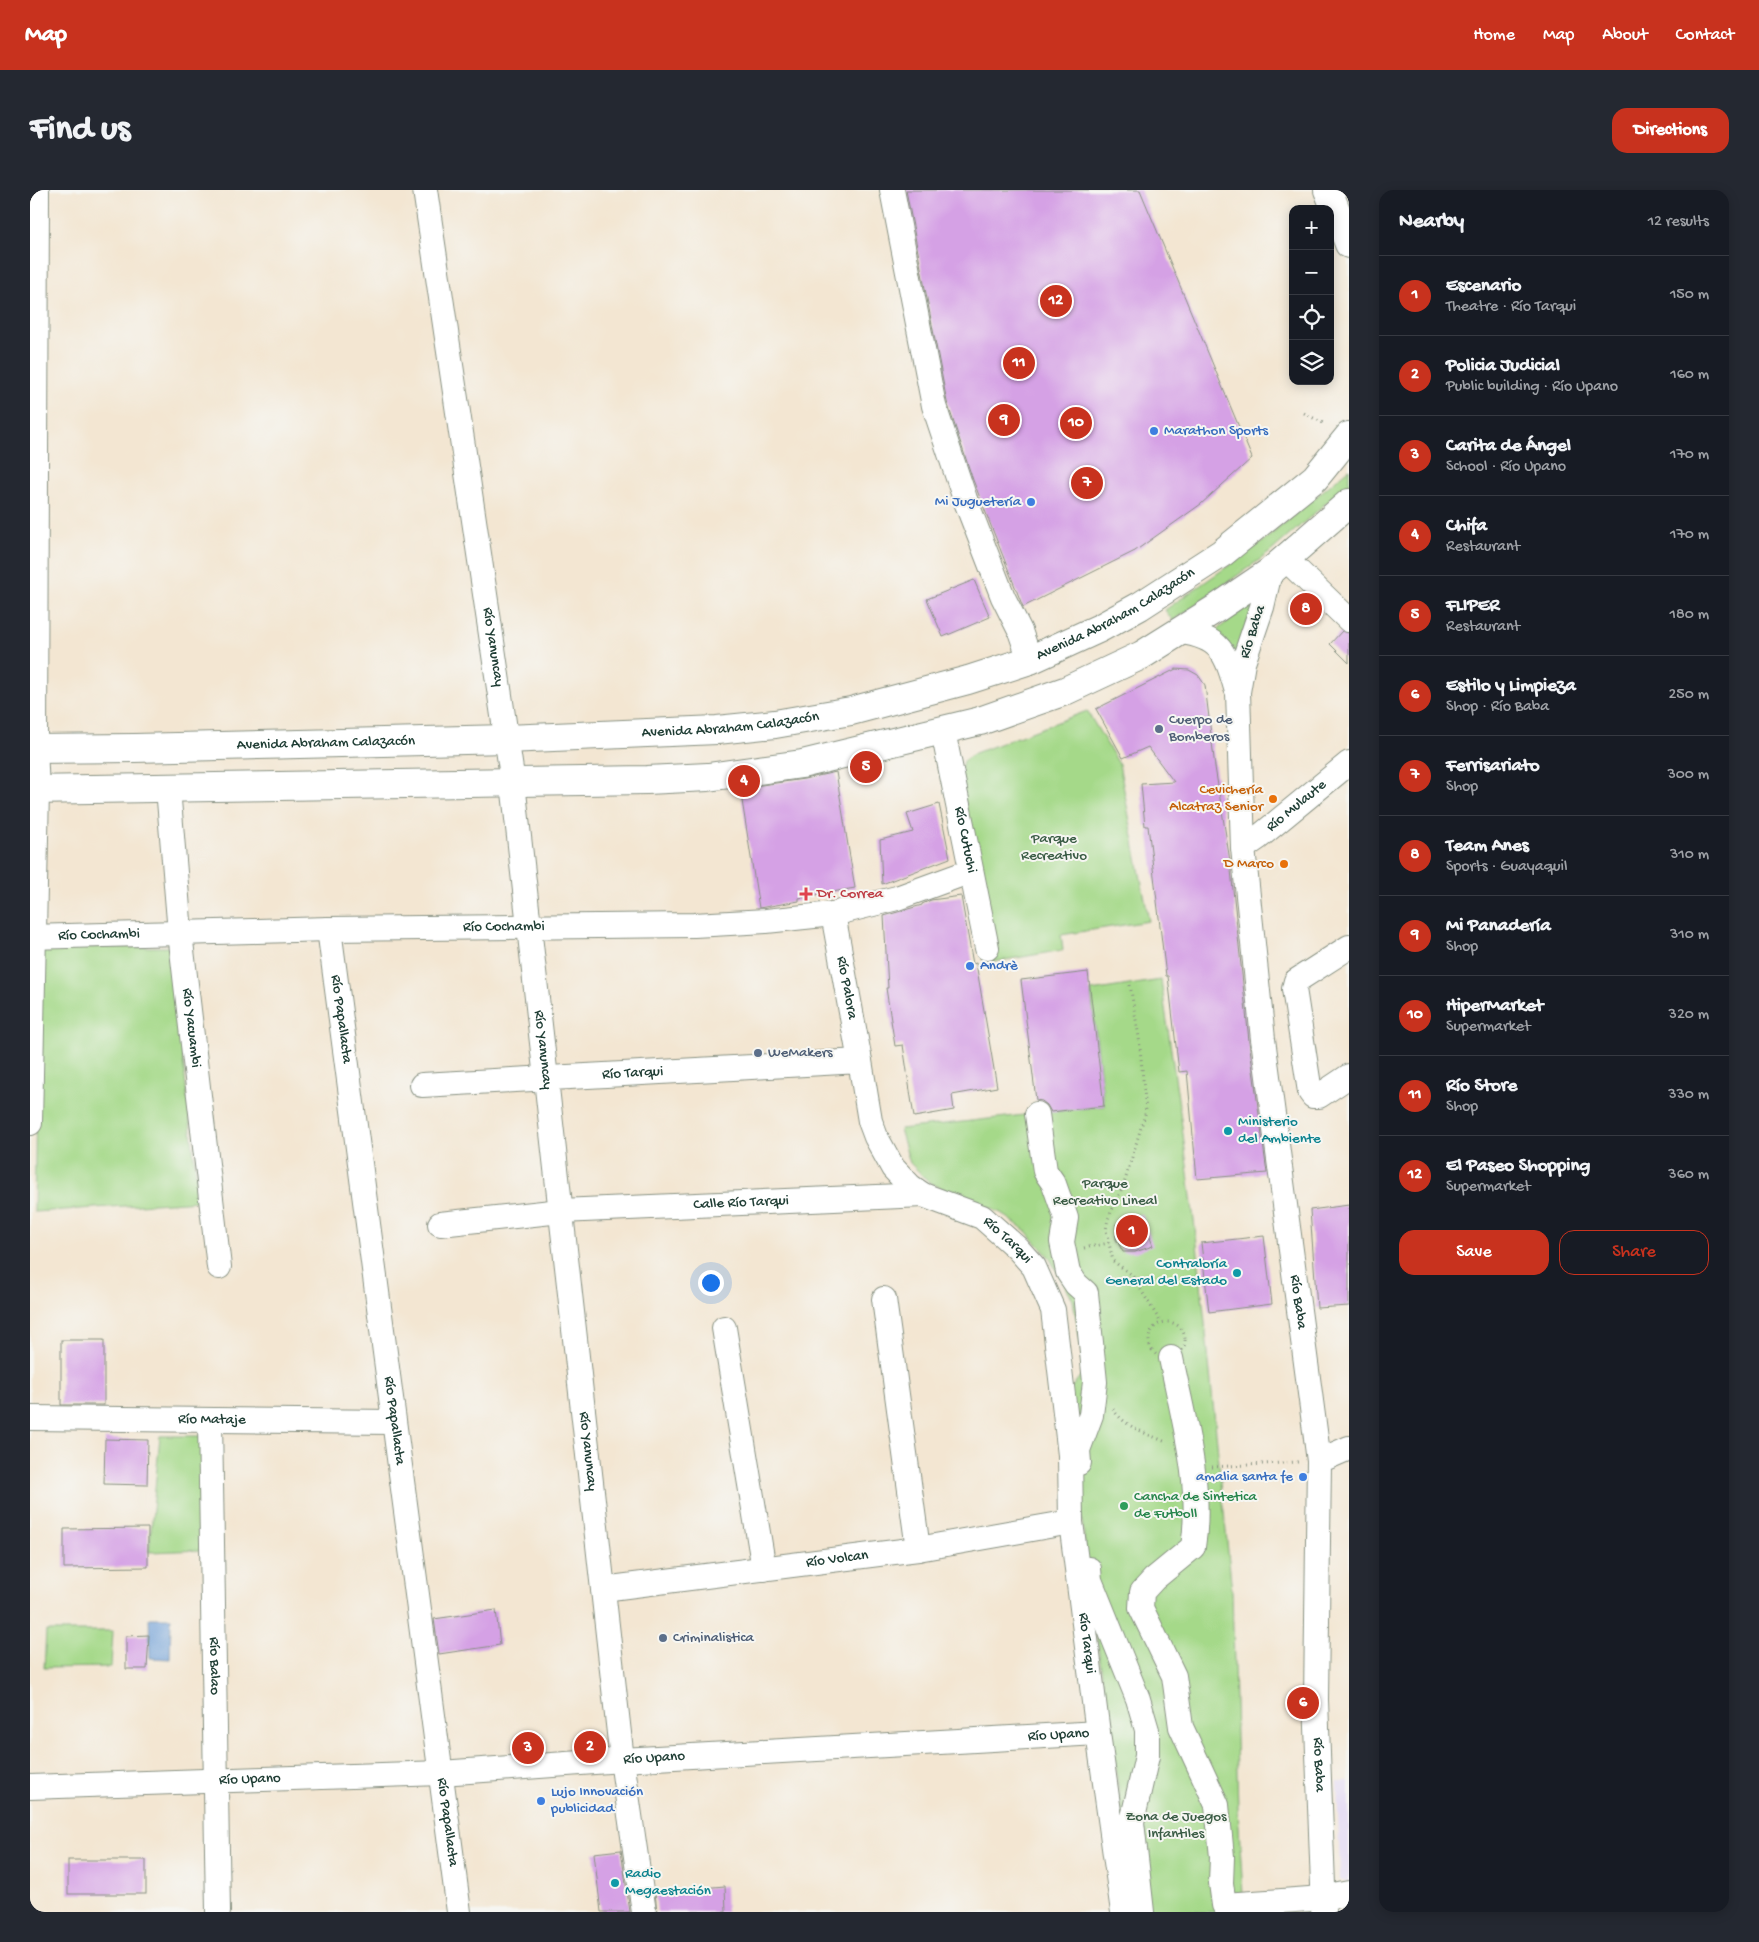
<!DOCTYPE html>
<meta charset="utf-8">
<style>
:root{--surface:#171b24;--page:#242831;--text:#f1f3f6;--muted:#9ea1a6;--line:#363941;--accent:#c8321e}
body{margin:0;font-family:"Gochi Hand",sans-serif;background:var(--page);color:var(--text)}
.controls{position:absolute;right:15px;top:15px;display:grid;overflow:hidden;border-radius:10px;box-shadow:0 2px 12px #0003}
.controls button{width:45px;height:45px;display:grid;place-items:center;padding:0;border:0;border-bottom:1px solid var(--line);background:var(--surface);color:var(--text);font:25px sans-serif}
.you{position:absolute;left:680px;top:1092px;width:18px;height:18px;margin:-12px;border:4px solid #fff;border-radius:50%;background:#1a73e8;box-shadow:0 0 0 8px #1a73e833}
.badge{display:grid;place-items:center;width:32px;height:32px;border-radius:50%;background:var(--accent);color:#fff;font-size:16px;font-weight:700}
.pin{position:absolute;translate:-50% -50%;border:2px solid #fff;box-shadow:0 1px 5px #0006}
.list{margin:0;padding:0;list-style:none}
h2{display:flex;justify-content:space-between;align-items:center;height:65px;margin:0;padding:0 20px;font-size:21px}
h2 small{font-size:16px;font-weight:400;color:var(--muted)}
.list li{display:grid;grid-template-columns:32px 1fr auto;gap:15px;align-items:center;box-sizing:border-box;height:80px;padding:0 20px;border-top:1px solid var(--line)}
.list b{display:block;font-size:19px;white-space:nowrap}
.list p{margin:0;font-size:16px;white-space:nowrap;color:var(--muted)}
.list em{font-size:16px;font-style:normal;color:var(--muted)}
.actions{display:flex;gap:10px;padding:15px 20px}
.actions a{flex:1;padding:11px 0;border:1px solid var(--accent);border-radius:15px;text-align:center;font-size:18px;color:var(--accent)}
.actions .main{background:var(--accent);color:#fff}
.icon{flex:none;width:28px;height:28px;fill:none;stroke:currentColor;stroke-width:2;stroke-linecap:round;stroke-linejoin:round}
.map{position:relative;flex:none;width:1319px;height:1722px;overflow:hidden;border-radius:15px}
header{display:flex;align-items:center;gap:30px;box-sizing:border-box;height:70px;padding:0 25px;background:var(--accent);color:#fff}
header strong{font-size:24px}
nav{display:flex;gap:28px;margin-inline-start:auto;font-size:18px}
.intro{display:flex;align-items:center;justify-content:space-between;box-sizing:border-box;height:120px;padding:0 30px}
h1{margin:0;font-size:35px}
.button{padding:12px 22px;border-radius:15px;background:var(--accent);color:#fff;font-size:18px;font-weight:700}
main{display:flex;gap:30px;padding:0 30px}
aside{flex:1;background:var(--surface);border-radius:15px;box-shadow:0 2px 12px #0003}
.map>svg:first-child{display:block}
.built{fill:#e0d4f4}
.green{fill:#a5d989;stroke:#628b5e}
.water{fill:#6d9dd6;stroke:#466d85}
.building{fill:#d5a1e5}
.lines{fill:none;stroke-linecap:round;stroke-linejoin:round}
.minor-casing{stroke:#899283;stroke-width:26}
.major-casing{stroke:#899283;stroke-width:30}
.path{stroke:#899283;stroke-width:3;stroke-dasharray:1 4;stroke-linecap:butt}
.minor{stroke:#fff;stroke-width:24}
.major{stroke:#fff;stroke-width:28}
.shop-dot{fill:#3f7fe0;stroke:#f6f6f2;stroke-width:2}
.service-dot{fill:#5c6f8a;stroke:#f6f6f2;stroke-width:2}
.food-dot{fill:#e8710a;stroke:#f6f6f2;stroke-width:2}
.health-dot{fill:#e0444e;stroke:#f6f6f2;stroke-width:2}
.culture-dot{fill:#0f9aa8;stroke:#f6f6f2;stroke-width:2}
.leisure-dot{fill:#2e9e5b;stroke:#f6f6f2;stroke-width:2}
.labels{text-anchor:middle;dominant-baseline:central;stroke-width:4;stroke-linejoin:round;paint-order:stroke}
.shop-label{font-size:15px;fill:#366cbe;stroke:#f6f6f2;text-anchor:start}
.street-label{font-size:15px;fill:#1f3d34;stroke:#f6f6f2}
.service-label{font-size:15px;fill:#4e5e75;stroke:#f6f6f2;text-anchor:start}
.food-label{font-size:15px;fill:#c56008;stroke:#f6f6f2;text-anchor:end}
.park-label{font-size:15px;fill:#3a5c45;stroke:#f6f6f2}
.health-label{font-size:15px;fill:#be3a42;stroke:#f6f6f2;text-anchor:start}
.culture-label{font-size:15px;fill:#0d838f;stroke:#f6f6f2;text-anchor:start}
.leisure-label{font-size:15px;fill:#27864d;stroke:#f6f6f2;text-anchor:start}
</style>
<header>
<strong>Map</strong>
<nav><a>Home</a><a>Map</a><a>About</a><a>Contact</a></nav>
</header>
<div class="intro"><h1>Find us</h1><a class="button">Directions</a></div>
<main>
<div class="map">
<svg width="1319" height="1722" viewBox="0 0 1319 1722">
<rect width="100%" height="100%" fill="#f6f6f2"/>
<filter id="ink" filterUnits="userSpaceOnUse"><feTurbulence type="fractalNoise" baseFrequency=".02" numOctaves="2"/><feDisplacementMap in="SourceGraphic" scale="10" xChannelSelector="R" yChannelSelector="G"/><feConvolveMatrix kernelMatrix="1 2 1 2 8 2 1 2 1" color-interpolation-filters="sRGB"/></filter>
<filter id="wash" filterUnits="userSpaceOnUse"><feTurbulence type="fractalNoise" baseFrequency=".0096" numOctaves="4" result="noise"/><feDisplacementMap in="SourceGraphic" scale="20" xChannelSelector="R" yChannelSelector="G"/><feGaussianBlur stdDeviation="1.12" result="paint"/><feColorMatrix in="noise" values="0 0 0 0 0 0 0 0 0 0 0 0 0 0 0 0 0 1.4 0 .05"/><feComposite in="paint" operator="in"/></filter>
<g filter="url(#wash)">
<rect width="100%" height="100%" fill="#f3e6d2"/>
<path class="built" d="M 1307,1591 L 1319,1591 L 1319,1692 L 1310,1690 Z"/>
<g class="green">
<path d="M 1319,279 L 1319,293 L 1239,363 L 1143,431 L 1135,420 L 1231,353 Z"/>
<path d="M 1226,409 L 1205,465 L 1183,443 Z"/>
<path d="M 1057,521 L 1089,574 L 1119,731 L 1031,745 L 1033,760 L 963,772 L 930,584 L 933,571 L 945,563 Z"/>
<path d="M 9,757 L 140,757 L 169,1011 L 4,1022 Z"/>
<path d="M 1131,790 L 1152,936 L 1167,1054 L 1202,1401 L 1208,1619 L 1214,1722 L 1103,1722 L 1094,1638 L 1062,1415 L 1037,1203 L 1055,1180 L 1043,1110 L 1019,1067 L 995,1040 L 971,1023 L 900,993 L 880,973 L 870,939 L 1074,916 L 1061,801 Z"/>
<path d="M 130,1246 L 176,1246 L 173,1360 L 119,1362 Z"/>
<path d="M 16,1441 L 83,1441 L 81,1477 L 14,1478 Z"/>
</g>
<path class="water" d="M 119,1428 L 141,1428 L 140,1469 L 120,1468 Z"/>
<g id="blocks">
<g class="building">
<path d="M 876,0 L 1110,0 L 1222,268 L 1171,314 L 1105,361 L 993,417 L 943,290 L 917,212 Z"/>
<path d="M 944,390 L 960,427 L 913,447 L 897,409 Z"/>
<path d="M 1312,441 L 1319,443 L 1319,473 L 1300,454 Z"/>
<path d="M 1146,479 L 1159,480 L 1168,485 L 1175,495 L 1185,577 L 1200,671 L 1219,851 L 1237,983 L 1167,989 L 1157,881 L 1149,882 L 1138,786 L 1136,786 L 1118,636 L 1115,636 L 1111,594 L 1144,592 L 1118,557 L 1093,568 L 1066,519 Z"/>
<path d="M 806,582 L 825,698 L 769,708 L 769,711 L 729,718 L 710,598 L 774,589 Z"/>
<path d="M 909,614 L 920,668 L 852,694 L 850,650 L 883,642 L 877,624 Z"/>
<path d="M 931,706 L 943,774 L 946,773 L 967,897 L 922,905 L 924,920 L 884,927 L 873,855 L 865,856 L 856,798 L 858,798 L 854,726 L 892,715 L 892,714 L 901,710 Z"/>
<path d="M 1058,782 L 1074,916 L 1021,922 L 1017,915 L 1012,911 L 1006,910 L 991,790 Z"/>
<path d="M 1319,1015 L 1319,1116 L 1287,1118 L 1280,1020 Z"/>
<path d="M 1112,1024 L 1123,1056 L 1105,1062 L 1093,1062 L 1086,1049 L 1086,1034 L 1095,1028 Z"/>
<path d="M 1234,1046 L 1242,1114 L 1179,1122 L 1171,1053 Z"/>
<rect x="31" y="1150" width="43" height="65"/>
<path d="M 75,1249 L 118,1250 L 117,1295 L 74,1294 Z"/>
<path d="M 118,1338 L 118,1377 L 34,1378 L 34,1339 Z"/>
<path d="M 466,1420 L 470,1455 L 409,1464 L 404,1429 Z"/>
<path d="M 119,1445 L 117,1479 L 96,1479 L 96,1446 Z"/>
<path d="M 591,1660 L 600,1722 L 571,1722 L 564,1663 Z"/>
<rect x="38" y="1670" width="78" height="34"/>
<path d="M 695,1696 L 696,1722 L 627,1722 L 625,1702 Z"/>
</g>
</g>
</g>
<g filter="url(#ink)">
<use href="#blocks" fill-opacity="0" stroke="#899283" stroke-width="1"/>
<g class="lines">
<g class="minor-casing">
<g id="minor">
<path id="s1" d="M 395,0 L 483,593 L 592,1570 L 614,1722"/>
<path d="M 862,0 L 904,216 L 935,309 L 973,407 L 990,441 L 1000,470"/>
<path d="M 1254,370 L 1264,377 L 1319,430"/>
<path id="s2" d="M 1240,382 L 1232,417 L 1213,473 L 1208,502 L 1213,658 L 1233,849 L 1289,1271 L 1286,1510 L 1294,1722"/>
<path d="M 1151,442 C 1191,447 1196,464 1206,498"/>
<path id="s3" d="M 913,541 L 957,758"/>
<path id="s4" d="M 138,598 L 150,743 L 189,1077"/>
<path id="s5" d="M 1213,658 L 1229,647 L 1319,573"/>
<path id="s6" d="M 803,724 L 830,871"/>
<path id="s7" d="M 299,739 L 429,1722"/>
<path id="s8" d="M 0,747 L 299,739 L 664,735 L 736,731 L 803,724 L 867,708 L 941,681"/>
<path d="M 1319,757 L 1266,791 L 1264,799 L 1280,902 L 1283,906 L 1289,906 L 1319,886"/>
<path id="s9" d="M 392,895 L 830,871 L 840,931 L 846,947 L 863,978 L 880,996 L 893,1005 L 952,1027 L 987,1058 L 1004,1077 L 1023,1120 L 1040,1265 L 1041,1332 L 1068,1543 L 1093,1722"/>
<path d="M 1007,924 L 1015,981 L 1024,994 L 1036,1028 L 1032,1052 L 1038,1082 L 1046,1094 L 1056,1103 L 1065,1192 L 1061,1225 L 1048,1260 L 1049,1273"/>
<path d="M 0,933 L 7,600 L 5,558 L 7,0"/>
<path id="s10" d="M 410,1034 L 531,1021 L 893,1005"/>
<path d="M 854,1109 L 888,1359"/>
<path d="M 694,1138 L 734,1379"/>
<path d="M 1141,1168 C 1153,1228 1173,1296 1163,1357 L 1124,1389 L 1112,1402 L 1111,1418 L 1144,1486 L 1151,1537 L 1187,1615 L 1192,1667 L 1191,1693 L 1194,1715 L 1293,1708 L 1319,1703"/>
<path id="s11" d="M 0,1228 L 364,1232"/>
<path id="s12" d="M 180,1230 L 188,1722"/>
<path d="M 1289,1271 L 1319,1258"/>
<path d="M 1059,1379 L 1060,1390 L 1108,1509 L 1117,1540 L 1117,1566 L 1102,1632 L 1112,1722"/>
<path id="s13" d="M 573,1399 L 888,1359 L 1041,1332"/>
<path id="s14" d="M 0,1597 L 411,1583 L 592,1570 L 1068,1543"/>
</g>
</g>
<g class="major-casing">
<g id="major">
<path d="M 1298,0 L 1319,54"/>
<path id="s15" d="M 0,559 L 104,558 L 477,549 L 687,540 L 745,534 L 821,521 L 938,490 L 1000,470 L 1070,438 L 1110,416 L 1192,363 L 1285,288 L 1319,246"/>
<path d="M 0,600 L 617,590 L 678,587 L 772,574 L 950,531 L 1035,501 L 1112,465 L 1187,418 L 1240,382 L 1319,313"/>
</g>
</g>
<g class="path">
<path d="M 1274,223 L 1293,233"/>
<path d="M 1100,795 L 1109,847 L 1116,921 L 1094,994 L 1078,1029 L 1076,1040 L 1083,1071 L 1102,1085 L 1131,1133"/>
<path d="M 1054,1058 L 1079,1053"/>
<circle cx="1137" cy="1150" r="18"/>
<path d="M 1083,1219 C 1094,1237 1118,1244 1136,1252"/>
<path d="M 1182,1277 L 1268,1272"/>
</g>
<use href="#minor" class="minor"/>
<use href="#major" class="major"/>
</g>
</g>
<g class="shop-dot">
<circle cx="1124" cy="241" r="5"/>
<circle cx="1001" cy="312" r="5"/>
<circle cx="940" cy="776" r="5"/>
<circle cx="1273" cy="1287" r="5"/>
<circle cx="511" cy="1611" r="5"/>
</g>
<g class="service-dot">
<circle cx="1129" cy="539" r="5"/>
<circle cx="728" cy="863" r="5"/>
<circle cx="633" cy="1448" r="5"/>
</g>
<g class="food-dot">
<circle cx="1243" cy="609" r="5"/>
<circle cx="1254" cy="674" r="5"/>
</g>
<path class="health-dot" d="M773.5 696.5h5v5h5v5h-5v5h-5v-5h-5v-5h5z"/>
<g class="culture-dot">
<circle cx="1198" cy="941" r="5"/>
<circle cx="1207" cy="1083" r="5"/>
<circle cx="585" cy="1693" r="5"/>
</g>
<circle class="leisure-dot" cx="1094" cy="1316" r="5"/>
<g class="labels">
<g class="shop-label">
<text x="1134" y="241">Marathon Sports</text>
<text x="991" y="312" text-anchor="end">Mi Juguetería</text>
<text x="950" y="776">Andrè</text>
<text x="1263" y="1287" text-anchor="end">amalia santa fe</text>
<text x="521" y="1602">Lujo Innovación<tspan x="521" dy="17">publicidad</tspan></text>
</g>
<g class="street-label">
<text stroke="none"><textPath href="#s15" startOffset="1106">Avenida Abraham Calazacón</textPath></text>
<text transform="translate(1223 442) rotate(-72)">Río Baba</text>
<text stroke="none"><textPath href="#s1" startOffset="462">Río Yanuncay</textPath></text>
<text stroke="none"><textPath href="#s15" startOffset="701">Avenida Abraham Calazacón</textPath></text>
<text stroke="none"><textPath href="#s15" startOffset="296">Avenida Abraham Calazacón</textPath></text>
<text stroke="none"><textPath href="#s5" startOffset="68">Río Mulaute</textPath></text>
<text stroke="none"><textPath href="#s3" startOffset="111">Río Cutuchi</textPath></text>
<text stroke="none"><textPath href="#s8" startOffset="474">Río Cochambi</textPath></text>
<text stroke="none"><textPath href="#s8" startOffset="69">Río Cochambi</textPath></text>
<text stroke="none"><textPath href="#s6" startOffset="75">Río Palora</textPath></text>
<text stroke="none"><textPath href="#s7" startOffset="91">Río Papallacta</textPath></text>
<text stroke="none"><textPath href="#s4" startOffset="241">Río Yacuambi</textPath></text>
<text stroke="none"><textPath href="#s1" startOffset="868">Río Yanuncay</textPath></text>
<text stroke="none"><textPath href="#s9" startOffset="211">Río Tarqui</textPath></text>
<text stroke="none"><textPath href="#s10" startOffset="302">Calle Río Tarqui</textPath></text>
<text stroke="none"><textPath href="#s9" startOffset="690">Río Tarqui</textPath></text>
<text stroke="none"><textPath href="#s2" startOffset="738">Río Baba</textPath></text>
<text stroke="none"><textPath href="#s11" startOffset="182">Río Mataje</textPath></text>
<text stroke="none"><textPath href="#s7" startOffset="496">Río Papallacta</textPath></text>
<text stroke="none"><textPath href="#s1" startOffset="1272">Río Yanuncay</textPath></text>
<text stroke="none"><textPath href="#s13" startOffset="236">Río Volcan</textPath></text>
<text stroke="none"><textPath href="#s9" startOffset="1110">Río Tarqui</textPath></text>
<text stroke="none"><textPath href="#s12" startOffset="246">Río Balao</textPath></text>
<text stroke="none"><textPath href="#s14" startOffset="1030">Río Upano</textPath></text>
<text stroke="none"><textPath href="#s14" startOffset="625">Río Upano</textPath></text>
<text stroke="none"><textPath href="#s2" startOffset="1202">Río Baba</textPath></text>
<text stroke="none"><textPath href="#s14" startOffset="220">Río Upano</textPath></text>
<text stroke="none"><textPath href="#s7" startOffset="901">Río Papallacta</textPath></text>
</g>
<g class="service-label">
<text x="1139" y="530">Cuerpo de<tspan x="1139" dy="17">Bomberos</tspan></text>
<text x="738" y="863">WeMakers</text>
<text x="643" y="1448">Criminalistica</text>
</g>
<g class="food-label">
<text x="1233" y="600">Cevichería<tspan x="1233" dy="17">Alcatraz Senior</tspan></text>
<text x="1244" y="674">D Marco</text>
</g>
<g class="park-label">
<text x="1024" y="649">Parque<tspan x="1024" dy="17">Recreativo</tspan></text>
<text x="1075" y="994">Parque<tspan x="1075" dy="17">Recreativo Lineal</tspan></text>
<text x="1146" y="1627">Zona de Juegos<tspan x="1146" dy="17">Infantiles</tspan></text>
</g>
<g class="health-label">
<text x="787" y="704">Dr. Correa</text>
</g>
<g class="culture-label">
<text x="1208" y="932">Ministerio<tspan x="1208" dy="17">del Ambiente</tspan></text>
<text x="1197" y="1074" text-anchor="end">Contraloría<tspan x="1197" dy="17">General del Estado</tspan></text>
<text x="595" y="1684">Radio<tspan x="595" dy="17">Megaestación</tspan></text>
</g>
<g class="leisure-label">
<text x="1104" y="1307">Cancha de Sintetica<tspan x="1104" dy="17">de Futboll</tspan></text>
</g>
</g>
</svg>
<div class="controls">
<button>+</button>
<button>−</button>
<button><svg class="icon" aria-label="locate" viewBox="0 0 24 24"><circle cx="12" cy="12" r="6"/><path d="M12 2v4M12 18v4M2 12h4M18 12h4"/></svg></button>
<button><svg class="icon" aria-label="layers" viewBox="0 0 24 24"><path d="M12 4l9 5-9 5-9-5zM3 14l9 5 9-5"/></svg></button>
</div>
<div class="you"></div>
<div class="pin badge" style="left:1102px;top:1041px">1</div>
<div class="pin badge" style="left:560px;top:1557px">2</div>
<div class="pin badge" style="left:498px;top:1558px">3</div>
<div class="pin badge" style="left:714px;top:591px">4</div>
<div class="pin badge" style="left:836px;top:577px">5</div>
<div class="pin badge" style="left:1273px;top:1513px">6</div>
<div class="pin badge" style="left:1057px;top:293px">7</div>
<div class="pin badge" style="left:1276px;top:419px">8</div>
<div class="pin badge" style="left:974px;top:230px">9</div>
<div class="pin badge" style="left:1046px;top:233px">10</div>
<div class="pin badge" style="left:989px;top:173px">11</div>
<div class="pin badge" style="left:1026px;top:111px">12</div>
</div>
<aside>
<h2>Nearby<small>12 results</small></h2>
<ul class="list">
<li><span class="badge">1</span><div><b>Escenario</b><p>Theatre · Río Tarqui</p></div><em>150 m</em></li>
<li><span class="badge">2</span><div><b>Policia Judicial</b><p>Public building · Río Upano</p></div><em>160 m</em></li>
<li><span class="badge">3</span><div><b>Carita de Ángel</b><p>School · Río Upano</p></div><em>170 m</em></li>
<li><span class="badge">4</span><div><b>Chifa</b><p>Restaurant</p></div><em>170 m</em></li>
<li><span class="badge">5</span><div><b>FLIPER</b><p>Restaurant</p></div><em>180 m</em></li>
<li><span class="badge">6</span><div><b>Estilo y Limpieza</b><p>Shop · Río Baba</p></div><em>250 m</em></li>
<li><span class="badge">7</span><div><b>Ferrisariato</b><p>Shop</p></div><em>300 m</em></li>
<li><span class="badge">8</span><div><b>Team Anes</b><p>Sports · Guayaquil</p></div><em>310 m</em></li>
<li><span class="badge">9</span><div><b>Mi Panadería</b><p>Shop</p></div><em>310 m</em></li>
<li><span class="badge">10</span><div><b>HiperMarket</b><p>Supermarket</p></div><em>320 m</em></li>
<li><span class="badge">11</span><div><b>Río Store</b><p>Shop</p></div><em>330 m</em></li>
<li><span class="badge">12</span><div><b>El Paseo Shopping</b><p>Supermarket</p></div><em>360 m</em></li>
</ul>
<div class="actions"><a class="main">Save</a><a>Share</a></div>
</aside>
</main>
